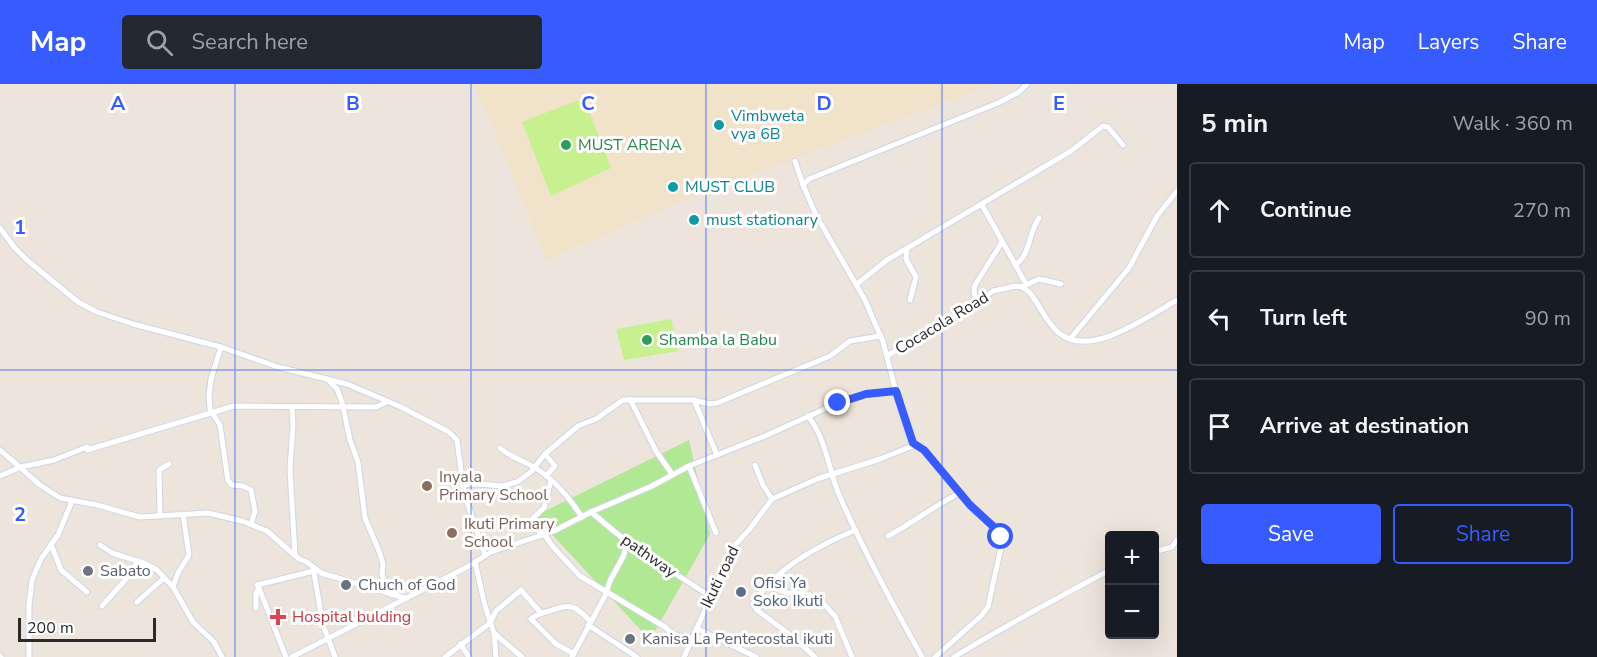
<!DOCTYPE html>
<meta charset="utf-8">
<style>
:root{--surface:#171b24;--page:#242831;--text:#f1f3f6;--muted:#9ea1a6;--line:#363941;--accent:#365cff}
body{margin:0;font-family:"Nunito Sans",sans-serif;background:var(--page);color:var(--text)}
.controls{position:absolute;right:18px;bottom:18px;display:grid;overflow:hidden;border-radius:6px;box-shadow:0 6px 24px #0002}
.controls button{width:54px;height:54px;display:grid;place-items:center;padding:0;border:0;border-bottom:2px solid var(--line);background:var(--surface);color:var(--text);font:30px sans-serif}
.scale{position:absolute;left:18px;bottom:15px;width:138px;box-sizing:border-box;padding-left:6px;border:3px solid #2a2a2a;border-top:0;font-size:16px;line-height:21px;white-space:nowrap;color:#2a2a2a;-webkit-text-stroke:4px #fff;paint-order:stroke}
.stop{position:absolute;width:18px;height:18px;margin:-14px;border:4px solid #365cff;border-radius:50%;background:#fff}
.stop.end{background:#365cff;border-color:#fff;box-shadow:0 2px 6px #0008}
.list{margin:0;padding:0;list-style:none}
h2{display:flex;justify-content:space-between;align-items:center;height:78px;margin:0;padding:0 24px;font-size:26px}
h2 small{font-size:20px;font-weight:400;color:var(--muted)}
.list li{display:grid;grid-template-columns:39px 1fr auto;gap:18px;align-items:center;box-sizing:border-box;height:96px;margin:0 12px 12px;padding:0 12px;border:2px solid var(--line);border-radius:6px}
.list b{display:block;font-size:22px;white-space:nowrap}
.list em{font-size:20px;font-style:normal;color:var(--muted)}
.actions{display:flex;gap:12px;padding:18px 24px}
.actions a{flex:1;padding:14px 0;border:2px solid var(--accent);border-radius:6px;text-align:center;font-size:21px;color:var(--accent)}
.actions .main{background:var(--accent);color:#fff}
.icon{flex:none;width:33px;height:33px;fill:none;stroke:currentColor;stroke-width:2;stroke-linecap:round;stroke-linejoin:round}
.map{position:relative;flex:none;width:1177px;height:573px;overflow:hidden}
header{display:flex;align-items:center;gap:36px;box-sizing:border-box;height:84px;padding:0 30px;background:var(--accent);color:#fff}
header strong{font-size:28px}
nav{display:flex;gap:33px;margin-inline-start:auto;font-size:21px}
.search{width:420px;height:54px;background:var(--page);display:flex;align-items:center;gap:15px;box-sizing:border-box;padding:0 21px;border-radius:6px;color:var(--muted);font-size:22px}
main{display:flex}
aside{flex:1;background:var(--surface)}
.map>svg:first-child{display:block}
.education{fill:#f0e3c9}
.green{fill:#b0e894}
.pitch{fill:#c7f08f}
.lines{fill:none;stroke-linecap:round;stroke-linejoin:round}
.minor-casing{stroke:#d0d4e4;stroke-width:7}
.minor{stroke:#fff;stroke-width:5}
.route{stroke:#365cff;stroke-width:8}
.grid{fill:none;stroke:#365cff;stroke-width:1.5;stroke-opacity:0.55}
.culture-dot{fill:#0f9aa8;stroke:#fff;stroke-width:2}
.leisure-dot{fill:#2e9e5b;stroke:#fff;stroke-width:2}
.education-dot{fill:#8d6e63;stroke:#fff;stroke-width:2}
.worship-dot{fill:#6b7280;stroke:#fff;stroke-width:2}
.service-dot{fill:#5c6f8a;stroke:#fff;stroke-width:2}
.health-dot{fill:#e0444e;stroke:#fff;stroke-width:2}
.labels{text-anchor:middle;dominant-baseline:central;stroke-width:6;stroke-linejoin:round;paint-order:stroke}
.culture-label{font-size:16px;fill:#0d838f;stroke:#fff;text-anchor:start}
.leisure-label{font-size:16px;fill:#27864d;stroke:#fff;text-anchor:start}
.street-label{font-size:16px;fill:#2a2a2a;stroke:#fff}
.education-label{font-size:16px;fill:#785e54;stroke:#fff;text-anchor:start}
.worship-label{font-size:16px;fill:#5b616d;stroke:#fff;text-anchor:start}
.service-label{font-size:16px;fill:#4e5e75;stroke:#fff;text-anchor:start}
.health-label{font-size:16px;fill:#be3a42;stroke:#fff;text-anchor:start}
.grid-label{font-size:20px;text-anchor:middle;font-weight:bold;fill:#365cff;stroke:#fff;stroke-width:6;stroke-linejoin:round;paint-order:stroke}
</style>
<header>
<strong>Map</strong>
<div class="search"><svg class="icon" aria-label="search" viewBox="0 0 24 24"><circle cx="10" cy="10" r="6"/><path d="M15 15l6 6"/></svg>Search here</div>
<nav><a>Map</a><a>Layers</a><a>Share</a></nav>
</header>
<main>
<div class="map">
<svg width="1177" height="573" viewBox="0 0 1177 573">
<rect width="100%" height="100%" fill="#ede5db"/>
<path class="education" d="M 475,0 L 993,0 L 697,111 L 546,176 Z"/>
<path class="green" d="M 689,356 L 710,450 L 650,556 L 535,432 Z"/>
<g class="pitch">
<path d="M 584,14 L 611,84 L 551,112 L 522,38 Z"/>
<path d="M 671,235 L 678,267 L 624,276 L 616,245 Z"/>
</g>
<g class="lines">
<g class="minor-casing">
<g id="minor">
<path d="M 795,77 L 803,101"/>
<path d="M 982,121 L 1026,200"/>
<path d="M 0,144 L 14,163 L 27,176 L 78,218 L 97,228 L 133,240 L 221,263 L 278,283 L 347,300 L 401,323 L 449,348 L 457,356 L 464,409 L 485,471"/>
<path d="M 907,165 L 906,175 L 916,193 L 910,216"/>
<path d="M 1015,181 C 1031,171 1028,149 1039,134"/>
<path d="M 857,200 L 887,176 L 1071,67 L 1103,42 L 1108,43 L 1123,61"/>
<path d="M 1024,202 L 1039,195 L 1061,200"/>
<path d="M 976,218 L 974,207 L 975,201 L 1002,158"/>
<path d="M 1070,255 L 1129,184 L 1157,132 L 1177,107"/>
<path d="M 221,263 L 211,295 L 209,313 L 210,325 L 220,341 L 228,397 L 232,401 L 243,402 L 251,406 L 255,427 L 251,440"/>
<path d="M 888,271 L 934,246 L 993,207 L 1016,202 L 1022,203 L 1029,208 C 1040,220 1045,238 1059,249 C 1090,275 1149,232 1177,216"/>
<path d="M 327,295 L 337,305 L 342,318 L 350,356 L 358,378 L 365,434 L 379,467 L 383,480 L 382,491 L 392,511"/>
<path d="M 630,315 L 656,367 L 672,390"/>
<path d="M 694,316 L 717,371"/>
<path d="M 292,323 L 293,341 L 290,386 L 295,471"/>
<path d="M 808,332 C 827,356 828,386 840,413 C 864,468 893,521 922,573"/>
<path d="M 500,364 C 511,374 525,377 537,385 C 556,397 569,414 582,433"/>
<path d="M 0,366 L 40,401 L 60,414 L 97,421 L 140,433 L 208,429 L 242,437 L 267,447 L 299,475 L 307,478 L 321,489 L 405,514"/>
<path d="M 87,366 L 234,322 L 376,323 L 387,318"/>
<path d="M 545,370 L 555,382 L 546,392"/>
<path d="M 755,381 L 763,401 L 772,415"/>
<path d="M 689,382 L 716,449"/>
<path d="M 0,392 L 21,383 L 54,376 L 87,363"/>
<path d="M 462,401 L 479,400 L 502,402 L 517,398 L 531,388 L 545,370 L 578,342 L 596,335 L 623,316 L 694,316 L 709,320 L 717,319 L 830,272 L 850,257 L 881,252"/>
<path d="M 591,428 L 632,462 L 710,512"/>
<path d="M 160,432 L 159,386 L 169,380"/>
<path d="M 545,451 L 553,463 L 580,492 L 665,543 L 673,550 L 691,555"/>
<path d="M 541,452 L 533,434 L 544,424 L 551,396"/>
<path d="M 888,452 C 913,439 935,421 960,409"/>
<path d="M 51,460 L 61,486 L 87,508"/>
<path d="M 100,461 L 112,469 L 144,479 L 157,486 L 173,503 L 193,538 L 214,558 L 222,573"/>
<path d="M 1154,468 L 1172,463 L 1177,456"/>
<path d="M 475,478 L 485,522 L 494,549 L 522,573"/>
<path d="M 313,483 L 323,541 L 335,573"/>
<path d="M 767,502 L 787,509 L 808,510 L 822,518 L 835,532 L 852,573"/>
<path d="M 173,503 L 178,489 L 189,471 L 183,430"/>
<path d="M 259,504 L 286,573"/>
<path d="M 137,518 L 164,494"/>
<path d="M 102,522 L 127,494 L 137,478"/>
<path d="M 256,524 L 256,509 L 259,504 L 257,501 L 314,487"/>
<path d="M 588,541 L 637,573"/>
<path d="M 696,544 L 756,573"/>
<path d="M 494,549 L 496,573"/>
<path d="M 460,560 L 469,573"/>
<path d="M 574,570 L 556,560 L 531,535 C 537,530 542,529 550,527 C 571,519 574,521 590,537"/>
<path d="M 0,572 L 1,573"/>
<path d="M 29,573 L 29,521 L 32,496 L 41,475 L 58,451 L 72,417"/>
<path d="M 292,573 L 469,482 L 491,468 L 554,447 L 591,428 L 652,402 L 689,382 L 765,352 L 838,319 L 865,310 L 896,307"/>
<path d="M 445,573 L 490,539 L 496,527 L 521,506 L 541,529"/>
<path d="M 572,573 L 605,512 L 610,497 L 624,471 L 627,457"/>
<path d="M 684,573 L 733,463 L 749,446 L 772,415 L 817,395 L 880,375 L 915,361"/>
<path d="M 815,573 L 793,553 L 757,526 L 753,520 C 775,485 819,461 856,446"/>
<path d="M 935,573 L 981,532 L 988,523 L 1002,459 L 1001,453 L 996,445 L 970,421 L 926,367 L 915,361 L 911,357 L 900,323 L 883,258 L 865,216 L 816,131 L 803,101 L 809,95 L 998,19 L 1019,8 L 1027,0"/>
<path d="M 954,573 C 1005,542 1057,514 1110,486"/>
</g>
</g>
<use href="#minor" class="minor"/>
</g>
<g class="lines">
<path class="route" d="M 838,319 L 866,310 L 896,307 L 913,359 L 924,366 L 970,421 L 996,445 L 1001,453"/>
</g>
<path class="grid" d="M 235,0 L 235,573M 471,0 L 471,573M 706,0 L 706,573M 942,0 L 942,573M 0,286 L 1177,286"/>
<g class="culture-dot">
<circle cx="719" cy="41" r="6"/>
<circle cx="673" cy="103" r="6"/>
<circle cx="694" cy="136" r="6"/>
</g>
<g class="leisure-dot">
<circle cx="566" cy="61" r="6"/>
<circle cx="647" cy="256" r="6"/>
</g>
<g class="education-dot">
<circle cx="427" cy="402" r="6"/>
<circle cx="452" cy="449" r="6"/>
</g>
<g class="worship-dot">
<circle cx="88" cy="487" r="6"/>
<circle cx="346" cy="501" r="6"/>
<circle cx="630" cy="555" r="6"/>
</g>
<circle class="service-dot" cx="741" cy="508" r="6"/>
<path class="health-dot" d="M275 524h6v6h6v6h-6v6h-6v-6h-6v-6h6z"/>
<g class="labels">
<g class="culture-label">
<text x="731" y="32">Vimbweta<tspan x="731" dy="18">vya 6B</tspan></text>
<text x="685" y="103">MUST CLUB</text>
<text x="706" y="136">must stationary</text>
</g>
<g class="leisure-label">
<text x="578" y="61">MUST ARENA</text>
<text x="659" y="256">Shamba la Babu</text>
</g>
<g class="street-label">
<text transform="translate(942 239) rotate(-31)">Cocacola Road</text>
<text transform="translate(649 472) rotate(35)">pathway</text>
<text transform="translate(720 493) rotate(-64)">Ikuti road</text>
</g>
<g class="education-label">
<text x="439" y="393">Inyala<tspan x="439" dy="18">Primary School</tspan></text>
<text x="464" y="440">Ikuti Primary<tspan x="464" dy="18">School</tspan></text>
</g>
<g class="worship-label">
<text x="100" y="487">Sabato</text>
<text x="358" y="501">Chuch of God</text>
<text x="642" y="555">Kanisa La Pentecostal ikuti</text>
</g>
<g class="service-label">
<text x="753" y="499">Ofisi Ya<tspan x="753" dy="18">Soko Ikuti</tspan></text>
</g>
<g class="health-label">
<text x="292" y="533">Hospital bulding</text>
</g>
</g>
<g class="grid-label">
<text x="118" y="26">A</text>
<text x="353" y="26">B</text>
<text x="588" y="26">C</text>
<text x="824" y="26">D</text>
<text x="1059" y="26">E</text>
<text x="20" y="150">1</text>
<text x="20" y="437">2</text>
</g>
</svg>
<div class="controls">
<button>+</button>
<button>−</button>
</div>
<div class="scale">200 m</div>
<div class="stop" style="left:1001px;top:453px"></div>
<div class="stop end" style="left:838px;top:319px"></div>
</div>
<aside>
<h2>5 min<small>Walk · 360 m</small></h2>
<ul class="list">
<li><svg class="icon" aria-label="ahead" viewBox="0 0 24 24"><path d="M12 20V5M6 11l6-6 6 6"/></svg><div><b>Continue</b></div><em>270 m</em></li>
<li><svg class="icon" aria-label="left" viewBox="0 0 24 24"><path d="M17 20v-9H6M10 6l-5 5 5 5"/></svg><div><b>Turn left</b></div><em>90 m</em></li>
<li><svg class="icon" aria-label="arrive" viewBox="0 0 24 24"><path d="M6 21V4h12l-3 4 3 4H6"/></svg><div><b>Arrive at destination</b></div></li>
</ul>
<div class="actions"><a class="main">Save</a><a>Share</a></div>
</aside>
</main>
